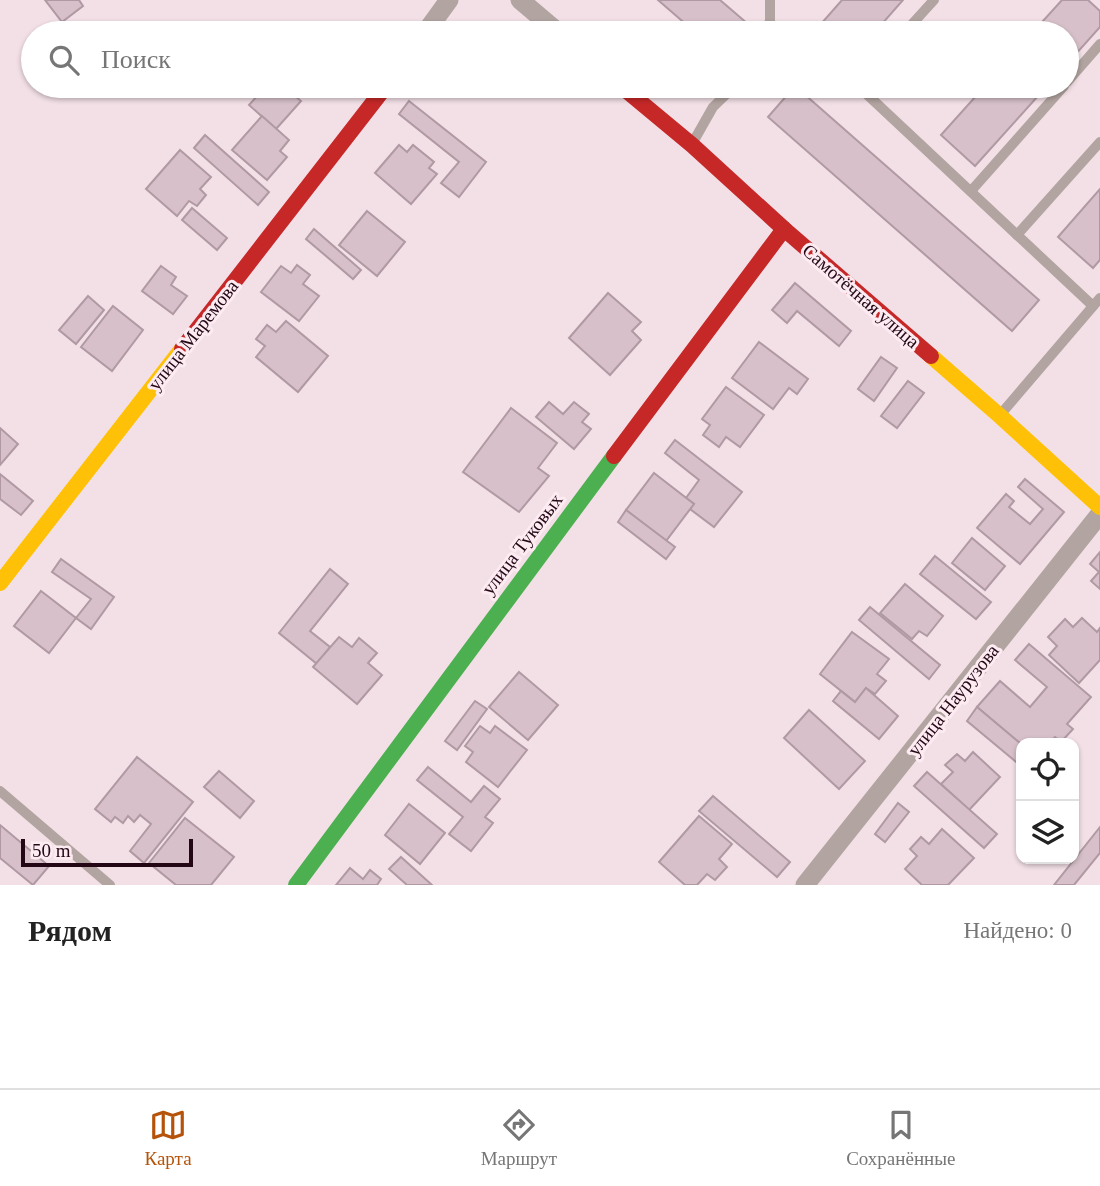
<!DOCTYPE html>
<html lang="ru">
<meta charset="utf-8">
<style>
:root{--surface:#fff;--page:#f6f6f6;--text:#222;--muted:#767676;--line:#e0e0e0;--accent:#b45309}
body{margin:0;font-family:Georgia,serif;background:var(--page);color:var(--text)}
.controls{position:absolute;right:21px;bottom:21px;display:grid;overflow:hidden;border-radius:14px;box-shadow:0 2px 5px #0004}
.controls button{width:63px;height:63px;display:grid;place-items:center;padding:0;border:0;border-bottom:2px solid var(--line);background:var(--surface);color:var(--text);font:35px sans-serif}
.scale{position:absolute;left:21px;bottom:18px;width:172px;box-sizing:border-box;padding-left:7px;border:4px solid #230715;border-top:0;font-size:19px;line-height:24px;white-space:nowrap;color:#230715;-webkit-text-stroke:5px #fdebf2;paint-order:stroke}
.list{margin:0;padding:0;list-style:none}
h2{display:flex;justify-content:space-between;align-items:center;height:91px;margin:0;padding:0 28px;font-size:30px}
h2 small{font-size:23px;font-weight:400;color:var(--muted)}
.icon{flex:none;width:38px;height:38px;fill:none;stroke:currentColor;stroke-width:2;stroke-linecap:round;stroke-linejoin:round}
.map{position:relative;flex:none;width:1100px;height:885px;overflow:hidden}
.search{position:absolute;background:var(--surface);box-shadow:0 2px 5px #0004;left:21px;right:21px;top:21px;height:77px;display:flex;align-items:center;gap:18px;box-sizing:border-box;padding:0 24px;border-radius:38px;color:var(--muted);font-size:26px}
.sheet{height:203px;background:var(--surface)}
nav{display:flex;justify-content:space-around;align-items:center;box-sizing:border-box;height:98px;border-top:2px solid var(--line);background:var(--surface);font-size:19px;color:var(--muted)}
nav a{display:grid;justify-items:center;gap:4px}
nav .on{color:var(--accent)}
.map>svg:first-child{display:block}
.building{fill:#d7c0c9;stroke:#b099a3;stroke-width:2}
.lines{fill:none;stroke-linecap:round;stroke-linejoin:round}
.lane{stroke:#b2a4a0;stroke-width:10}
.street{stroke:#b2a4a0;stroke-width:19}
.fast{stroke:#4caf50;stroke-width:16}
.slow{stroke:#ffc107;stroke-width:16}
.jam{stroke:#c62828;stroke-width:16}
.labels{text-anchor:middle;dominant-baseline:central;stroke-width:6;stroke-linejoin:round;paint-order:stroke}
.street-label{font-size:19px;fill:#230715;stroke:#fdebf2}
</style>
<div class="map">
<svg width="1100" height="885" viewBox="0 0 1100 885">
<rect width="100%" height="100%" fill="#f3e0e7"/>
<g class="building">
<path d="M 45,0 L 79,0 L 83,6 L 62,22 Z"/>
<path d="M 658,0 L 720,0 L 755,30 L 752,33 L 696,33 Z"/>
<path d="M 842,0 L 903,0 L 874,33 L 813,33 Z"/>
<path d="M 1062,0 L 1088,0 L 1100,11 L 1100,27 L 1067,64 L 1067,33 L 1032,33 Z"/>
<path d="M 266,86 L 283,86 L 301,101 L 276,129 L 249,105 Z"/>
<path d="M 795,86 L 817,86 L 807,97 Z"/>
<path d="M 795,86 L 1039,300 L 1012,331 L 768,117 Z"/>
<path d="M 985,86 L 1047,86 L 975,166 L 941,135 Z"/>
<path d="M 409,101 L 486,162 L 459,197 L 441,183 L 459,162 L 399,114 Z"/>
<path d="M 262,116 L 289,140 L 280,151 L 287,157 L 267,180 L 232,150 Z"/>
<path d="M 205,135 L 269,192 L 258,205 L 194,148 Z"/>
<path d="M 399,145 L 407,152 L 413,145 L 434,162 L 429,168 L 437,174 L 411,204 L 375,173 Z"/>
<path d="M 180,150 L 211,177 L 200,189 L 206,195 L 197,206 L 189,201 L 177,216 L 146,189 Z"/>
<path d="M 1100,189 L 1100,260 L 1093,268 L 1058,237 Z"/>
<path d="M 192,208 L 227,238 L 217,250 L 182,220 Z"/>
<path d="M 367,211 L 405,242 L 377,276 L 339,245 Z"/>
<path d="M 314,229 L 361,270 L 353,279 L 306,239 Z"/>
<path d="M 297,265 L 310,275 L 303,284 L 319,296 L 299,321 L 261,292 L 281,266 L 291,273 Z"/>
<path d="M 161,266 L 176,277 L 171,285 L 187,296 L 173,314 L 142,291 Z"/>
<path d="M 795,283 L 851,331 L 839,346 L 797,311 L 787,323 L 772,310 Z"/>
<path d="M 608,293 L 641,322 L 632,331 L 641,340 L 610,375 L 569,338 Z"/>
<path d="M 88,296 L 104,310 L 76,344 L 59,330 Z"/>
<path d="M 113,306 L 143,330 L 112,371 L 81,347 Z"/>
<path d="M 286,321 L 328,356 L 298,392 L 256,357 L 265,346 L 256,339 L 267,325 L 276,332 Z"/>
<path d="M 759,342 L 808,379 L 797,394 L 789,388 L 773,409 L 732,378 Z"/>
<path d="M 881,357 L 897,368 L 874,401 L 858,389 Z"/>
<path d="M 908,381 L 924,393 L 897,428 L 881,416 Z"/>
<path d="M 726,387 L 764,415 L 740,447 L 726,437 L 719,447 L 703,435 L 710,425 L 702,419 Z"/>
<path d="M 549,402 L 563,414 L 574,402 L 589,414 L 582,422 L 591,429 L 574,449 L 536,417 Z"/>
<path d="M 511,408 L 557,443 L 538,468 L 549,476 L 519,512 L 463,472 Z"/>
<path d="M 0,428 L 18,444 L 0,465 Z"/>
<path d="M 675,440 L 742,492 L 714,527 L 690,509 L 694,504 L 686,498 L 699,480 L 665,453 Z"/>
<path d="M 654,473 L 694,504 L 666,541 L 626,510 Z"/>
<path d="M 0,474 L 33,501 L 21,515 L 0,499 Z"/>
<path d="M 1025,479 L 1064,512 L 1020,564 L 977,528 L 1006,494 L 1014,501 L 1009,507 L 1030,524 L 1043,509 L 1018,487 Z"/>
<path d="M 626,510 L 675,547 L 666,559 L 618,522 Z"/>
<path d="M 972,538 L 1005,566 L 985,590 L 952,563 Z"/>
<path d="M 1100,552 L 1100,589 L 1091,581 L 1099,572 L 1090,564 Z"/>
<path d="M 935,556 L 991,602 L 976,619 L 920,574 Z"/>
<path d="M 61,559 L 114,597 L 91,629 L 76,618 L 91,599 L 52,572 Z"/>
<path d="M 330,569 L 348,584 L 310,631 L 330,647 L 317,664 L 279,633 Z"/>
<path d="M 905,584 L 943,616 L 927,636 L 919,631 L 912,639 L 880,613 Z"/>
<path d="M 41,591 L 76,618 L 49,653 L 14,626 Z"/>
<path d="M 870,607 L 940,665 L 929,679 L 859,620 Z"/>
<path d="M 1082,618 L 1097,632 L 1100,628 L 1100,660 L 1079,683 L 1049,655 L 1057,646 L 1048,637 L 1065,619 L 1073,627 Z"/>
<path d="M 852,632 L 889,659 L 877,674 L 886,681 L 875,694 L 866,688 L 855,702 L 820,674 Z"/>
<path d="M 339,637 L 352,647 L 359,638 L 377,653 L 368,663 L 382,675 L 357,704 L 313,667 Z"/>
<path d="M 1029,644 L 1091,697 L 1067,724 L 1073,729 L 1061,742 L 1055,737 L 1049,743 L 1021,744 L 977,707 L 1000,681 L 1030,707 L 1047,687 L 1015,660 Z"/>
<path d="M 519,672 L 558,705 L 528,740 L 489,707 Z"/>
<path d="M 866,688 L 898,716 L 879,739 L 833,701 L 841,691 L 855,702 Z"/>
<path d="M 475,701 L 487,709 L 457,750 L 445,741 Z"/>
<path d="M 977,707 L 1021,744 L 1021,766 L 967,721 Z"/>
<path d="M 809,710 L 865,761 L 839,789 L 784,738 Z"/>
<path d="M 480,726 L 490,733 L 495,726 L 527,750 L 498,787 L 466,762 L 473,752 L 465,746 Z"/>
<path d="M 973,752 L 1000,777 L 969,810 L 941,784 L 953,772 L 945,765 L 957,754 L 965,761 Z"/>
<path d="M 137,757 L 193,802 L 144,863 L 130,851 L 151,824 L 140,815 L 134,822 L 128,816 L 123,823 L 115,817 L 111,822 L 95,809 Z"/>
<path d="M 428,767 L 471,802 L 484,786 L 500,799 L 485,817 L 493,823 L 471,851 L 449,834 L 463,817 L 417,780 Z"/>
<path d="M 219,771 L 254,801 L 240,818 L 204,787 Z"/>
<path d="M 927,772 L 997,834 L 984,848 L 914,786 Z"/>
<path d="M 713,796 L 790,862 L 777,877 L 699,811 Z"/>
<path d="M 898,803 L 909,812 L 885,842 L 875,834 Z"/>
<path d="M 409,804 L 445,833 L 420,864 L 385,835 Z"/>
<path d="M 699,816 L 732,844 L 719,859 L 727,867 L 715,880 L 707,874 L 697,885 L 685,885 L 659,862 Z"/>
<path d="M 185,818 L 234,857 L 211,885 L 176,885 L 149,863 Z"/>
<path d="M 0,825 L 49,866 L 33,885 L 0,858 Z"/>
<path d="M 1100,827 L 1100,853 L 1074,885 L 1054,885 Z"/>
<path d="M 942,829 L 974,858 L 948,885 L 922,885 L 905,869 L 917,856 L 910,849 L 921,837 L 929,844 Z"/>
<path d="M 401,857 L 432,885 L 407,885 L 389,869 Z"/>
<path d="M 350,868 L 363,879 L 370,870 L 381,879 L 377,885 L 336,885 Z"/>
</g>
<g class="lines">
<g class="lane">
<path d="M 764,33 L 770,21 L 770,0"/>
<path d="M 904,33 L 934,0"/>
<path d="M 1067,82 L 1100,44"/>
<path d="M 858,86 L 1093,306"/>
<path d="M 692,144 L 713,107 L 735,86"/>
<path d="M 971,191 L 1064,86"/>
<path d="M 1017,235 L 1100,142"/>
<path d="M 1000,415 L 1100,298"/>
<path d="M 0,791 L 110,885"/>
</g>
<g class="street">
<path d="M 520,0 L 559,33"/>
<path d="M 425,33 L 449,0"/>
<path d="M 805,885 L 1100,514"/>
</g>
<path class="fast" d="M 296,885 L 614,456"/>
<g class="slow">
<path d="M 931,356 L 1000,416 L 1100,507"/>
<path d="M 0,583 L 182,349"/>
</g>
<g class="jam">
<path d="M 621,86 L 692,145 L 784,229 L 931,356"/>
<path d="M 182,349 L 386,86"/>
<path d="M 614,456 L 784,229"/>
</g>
</g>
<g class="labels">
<g class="street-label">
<text transform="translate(861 296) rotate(41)">Самотёчная улица</text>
<text transform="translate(193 335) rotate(-52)">улица Маремова</text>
<text transform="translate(522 544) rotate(-53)">улица Туковых</text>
<text transform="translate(953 700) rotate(-52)">улица Наурузова</text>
</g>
</g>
</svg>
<div class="controls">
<button><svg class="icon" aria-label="locate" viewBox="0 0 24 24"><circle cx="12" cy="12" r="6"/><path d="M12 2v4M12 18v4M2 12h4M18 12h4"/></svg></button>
<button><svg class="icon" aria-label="layers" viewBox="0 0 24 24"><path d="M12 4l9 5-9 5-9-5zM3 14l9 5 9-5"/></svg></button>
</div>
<div class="scale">50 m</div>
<div class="search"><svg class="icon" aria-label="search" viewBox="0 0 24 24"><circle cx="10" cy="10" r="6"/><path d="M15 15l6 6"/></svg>Поиск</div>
</div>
<section class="sheet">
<h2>Рядом<small>Найдено: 0</small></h2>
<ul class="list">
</ul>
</section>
<nav>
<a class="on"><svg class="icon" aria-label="map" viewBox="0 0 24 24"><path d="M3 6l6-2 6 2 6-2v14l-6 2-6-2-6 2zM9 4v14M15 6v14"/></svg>Карта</a>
<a><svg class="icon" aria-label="directions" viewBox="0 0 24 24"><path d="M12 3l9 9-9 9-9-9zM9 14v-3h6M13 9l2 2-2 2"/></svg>Маршрут</a>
<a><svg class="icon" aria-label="saved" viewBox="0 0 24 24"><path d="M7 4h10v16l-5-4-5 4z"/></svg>Сохранённые</a>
</nav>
